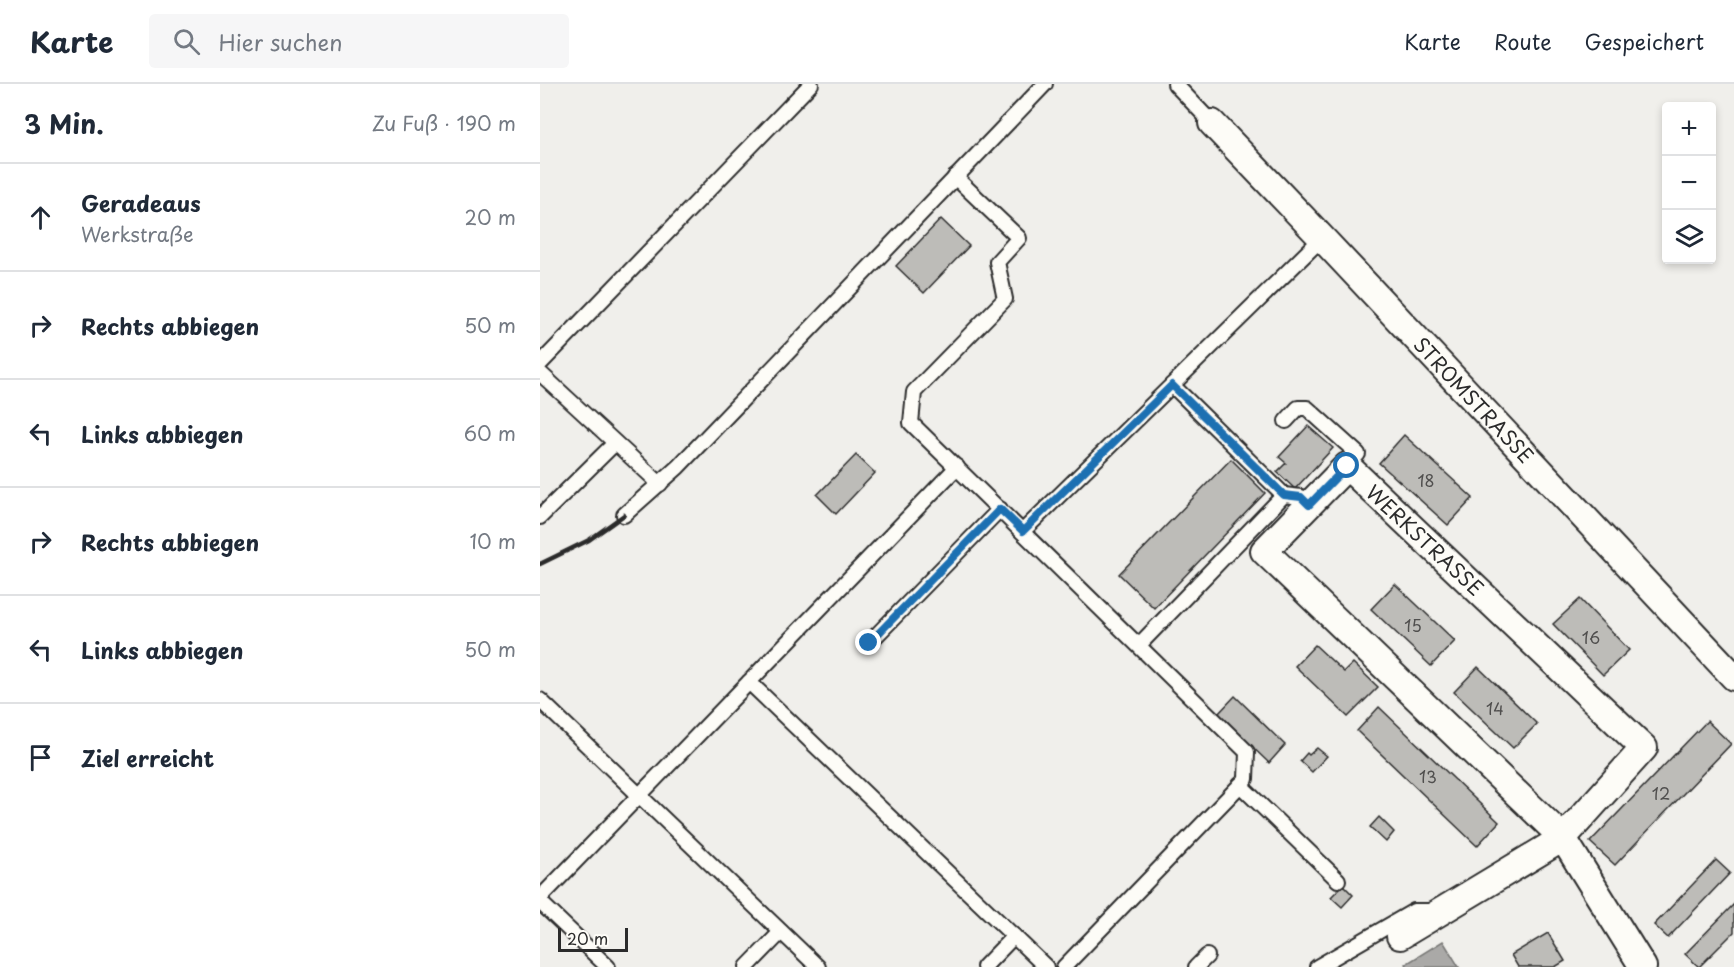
<!DOCTYPE html>
<html lang="de">
<meta charset="utf-8">
<style>
:root{--surface:#fff;--page:#f6f6f7;--text:#1f2937;--muted:#747a83;--line:#e0e1e3}
body{margin:0;font-family:"Playpen Sans",sans-serif;background:var(--page);color:var(--text)}
.controls{position:absolute;right:18px;top:18px;display:grid;overflow:hidden;border-radius:6px;box-shadow:0 3px 9px #0003}
.controls button{width:54px;height:54px;display:grid;place-items:center;padding:0;border:0;border-bottom:2px solid var(--line);background:var(--surface);color:var(--text);font:30px sans-serif}
.scale{position:absolute;left:18px;bottom:15px;width:70px;box-sizing:border-box;padding-left:6px;border:3px solid #2b2b2b;border-top:0;font-size:16px;line-height:21px;white-space:nowrap;color:#2b2b2b;-webkit-text-stroke:4px #fdfcf7;paint-order:stroke}
.stop{position:absolute;width:18px;height:18px;margin:-14px;border:4px solid #1f6fb2;border-radius:50%;background:#fff}
.stop.end{background:#1f6fb2;border-color:#fff;box-shadow:0 2px 6px #0008}
.list{margin:0;padding:0;list-style:none}
h2{display:flex;justify-content:space-between;align-items:center;height:78px;margin:0;padding:0 24px;font-size:26px}
h2 small{font-size:20px;font-weight:400;color:var(--muted)}
.list li{display:grid;grid-template-columns:39px 1fr auto;gap:18px;align-items:center;box-sizing:border-box;height:108px;padding:0 24px;border-top:2px solid var(--line)}
.list b{display:block;font-size:22px;white-space:nowrap}
.list p{margin:0;font-size:20px;white-space:nowrap;color:var(--muted)}
.list em{font-size:20px;font-style:normal;color:var(--muted)}
.icon{flex:none;width:33px;height:33px;fill:none;stroke:currentColor;stroke-width:2;stroke-linecap:round;stroke-linejoin:round}
.map{position:relative;flex:none;width:1194px;height:883px;overflow:hidden}
header{display:flex;align-items:center;gap:36px;box-sizing:border-box;height:84px;padding:0 30px;background:var(--surface);border-bottom:2px solid var(--line)}
header strong{font-size:28px}
nav{display:flex;gap:33px;margin-inline-start:auto;font-size:21px}
.search{width:420px;height:54px;background:var(--page);display:flex;align-items:center;gap:15px;box-sizing:border-box;padding:0 21px;border-radius:6px;color:var(--muted);font-size:22px}
main{display:flex}
aside{flex:1;background:var(--surface)}
.map>svg:first-child{display:block}
.water{fill:#aaa9a7;stroke:#777775;stroke-width:1.5}
.building{fill:#bdbcb8;stroke:#2b2b2b;stroke-width:1.5}
.lines{fill:none;stroke-linecap:round;stroke-linejoin:round}
.service-casing{stroke:#2b2b2b;stroke-width:18}
.minor-casing{stroke:#2b2b2b;stroke-width:30}
.service{stroke:#fdfcf7;stroke-width:14}
.minor{stroke:#fdfcf7;stroke-width:26}
.rail{stroke:#2b2b2b;stroke-width:4.5}
.route{stroke:#1f6fb2;stroke-width:8}
.labels{text-anchor:middle;dominant-baseline:central;stroke-width:6;stroke-linejoin:round;paint-order:stroke}
.number-label{font-size:16px;fill:#504f4e}
.street-label{font-size:20px;fill:#2b2b2b;stroke:#fdfcf7}
</style>
<header>
<strong>Karte</strong>
<div class="search"><svg class="icon" aria-label="search" viewBox="0 0 24 24"><circle cx="10" cy="10" r="6"/><path d="M15 15l6 6"/></svg>Hier suchen</div>
<nav><a>Karte</a><a>Route</a><a>Gespeichert</a></nav>
</header>
<main>
<aside>
<h2>3 Min.<small>Zu Fuß · 190 m</small></h2>
<ul class="list">
<li><svg class="icon" aria-label="ahead" viewBox="0 0 24 24"><path d="M12 20V5M6 11l6-6 6 6"/></svg><div><b>Geradeaus</b><p>Werkstraße</p></div><em>20 m</em></li>
<li><svg class="icon" aria-label="right" viewBox="0 0 24 24"><path d="M7 20v-9h11M14 6l5 5-5 5"/></svg><div><b>Rechts abbiegen</b></div><em>50 m</em></li>
<li><svg class="icon" aria-label="left" viewBox="0 0 24 24"><path d="M17 20v-9H6M10 6l-5 5 5 5"/></svg><div><b>Links abbiegen</b></div><em>60 m</em></li>
<li><svg class="icon" aria-label="right" viewBox="0 0 24 24"><path d="M7 20v-9h11M14 6l5 5-5 5"/></svg><div><b>Rechts abbiegen</b></div><em>10 m</em></li>
<li><svg class="icon" aria-label="left" viewBox="0 0 24 24"><path d="M17 20v-9H6M10 6l-5 5 5 5"/></svg><div><b>Links abbiegen</b></div><em>50 m</em></li>
<li><svg class="icon" aria-label="arrive" viewBox="0 0 24 24"><path d="M6 21V4h12l-3 4 3 4H6"/></svg><div><b>Ziel erreicht</b></div></li>
</ul>
</aside>
<div class="map">
<svg width="1194" height="883" viewBox="0 0 1194 883">
<rect width="100%" height="100%" fill="#f0efeb"/>
<filter id="ink" filterUnits="userSpaceOnUse"><feTurbulence type="fractalNoise" baseFrequency=".0167" numOctaves="2"/><feDisplacementMap in="SourceGraphic" scale="12" xChannelSelector="R" yChannelSelector="G"/><feConvolveMatrix kernelMatrix="1 2 1 2 8 2 1 2 1" color-interpolation-filters="sRGB"/></filter>
<g filter="url(#ink)">
<path class="water" d="M 903,857 L 919,883 L 868,883 L 866,880 Z"/>
<g class="building">
<path d="M 401,135 L 429,162 L 384,209 L 356,182 Z"/>
<path d="M 768,342 L 793,364 L 755,405 L 737,388 L 746,379 L 739,373 Z"/>
<path d="M 864,351 L 933,414 L 908,441 L 839,379 Z"/>
<path d="M 316,371 L 335,389 L 296,430 L 277,411 Z"/>
<path d="M 691,375 L 725,409 L 614,524 L 579,490 Z"/>
<path d="M 855,500 L 915,557 L 891,582 L 831,525 Z"/>
<path d="M 1040,515 L 1089,566 L 1063,591 L 1013,540 Z"/>
<path d="M 775,561 L 804,588 L 813,579 L 838,603 L 808,633 L 755,582 Z"/>
<path d="M 938,583 L 997,640 L 973,664 L 914,608 Z"/>
<path d="M 695,612 L 745,661 L 729,679 L 678,630 Z"/>
<path d="M 839,623 L 959,738 L 937,762 L 817,647 Z"/>
<path d="M 1167,637 L 1191,660 L 1075,781 L 1050,758 Z"/>
<path d="M 777,664 L 787,672 L 772,688 L 760,677 L 767,669 L 769,671 Z"/>
<path d="M 839,733 L 854,748 L 846,758 L 830,743 Z"/>
<path d="M 1176,776 L 1190,789 L 1128,854 L 1114,841 Z"/>
<path d="M 803,801 L 813,811 L 802,823 L 791,813 Z"/>
<path d="M 1194,820 L 1194,848 L 1159,883 L 1145,870 Z"/>
<path d="M 1008,849 L 1025,877 L 1015,883 L 978,883 L 971,871 Z"/>
</g>
<g class="lines">
<g class="service-casing">
<g id="service">
<path d="M 635,0 L 672,39"/>
<path d="M 415,93 L 479,154 L 457,178 L 465,215 L 374,308 L 371,339 L 707,668 L 706,695 L 524,883"/>
<path d="M 0,280 L 271,0"/>
<path d="M 0,289 L 120,400"/>
<path d="M 632,301 L 744,411"/>
<path d="M 746,337 L 758,324 L 767,324 L 818,370 L 807,382"/>
<path d="M 84,431 L 138,383 L 505,0"/>
<path d="M 0,433 L 75,359"/>
<path d="M 483,447 L 782,154"/>
<path d="M 329,559 L 460,425"/>
<path d="M 599,561 L 744,411 L 761,413 L 769,421"/>
<path d="M 209,598 L 506,883"/>
<path d="M 0,616 L 278,883"/>
<path d="M 700,701 L 798,796"/>
<path d="M 0,814 L 417,383"/>
<path d="M 0,818 L 68,883"/>
<path d="M 207,883 L 241,848"/>
<path d="M 444,883 L 474,852"/>
<path d="M 656,883 L 667,872"/>
<path d="M 777,883 L 874,827 L 895,827"/>
</g>
</g>
<g class="minor-casing">
<g id="minor">
<path id="s1" d="M 672,39 L 782,154 L 1194,593"/>
<path d="M 807,382 L 1104,664 L 1023,754 L 724,467 Z"/>
<path d="M 860,852 L 1023,754 L 1103,883"/>
</g>
</g>
<use href="#service" class="service"/>
<use href="#minor" class="minor"/>
<path class="rail" d="M 0,480 L 49,456 L 84,431"/>
</g>
</g>
<g class="lines" filter="url(#ink)">
<path class="route" d="M 329,559 L 460,425 L 483,447 L 632,301 L 744,411 L 761,413 L 769,421 L 807,382"/>
</g>
<g class="labels">
<g class="number-label">
<text x="886" y="396">18</text>
<text x="873" y="541">15</text>
<text x="1051" y="553">16</text>
<text x="955" y="624">14</text>
<text x="888" y="692">13</text>
<text x="1121" y="709">12</text>
</g>
<g class="street-label">
<text stroke="none"><textPath href="#s1" startOffset="381">STROMSTRASSE</textPath></text>
<text transform="translate(885 456) rotate(43)">WERKSTRASSE</text>
</g>
</g>
</svg>
<div class="controls">
<button>+</button>
<button>−</button>
<button><svg class="icon" aria-label="layers" viewBox="0 0 24 24"><path d="M12 4l9 5-9 5-9-5zM3 14l9 5 9-5"/></svg></button>
</div>
<div class="scale">20 m</div>
<div class="stop" style="left:807px;top:382px"></div>
<div class="stop end" style="left:329px;top:559px"></div>
</div>
</main>
